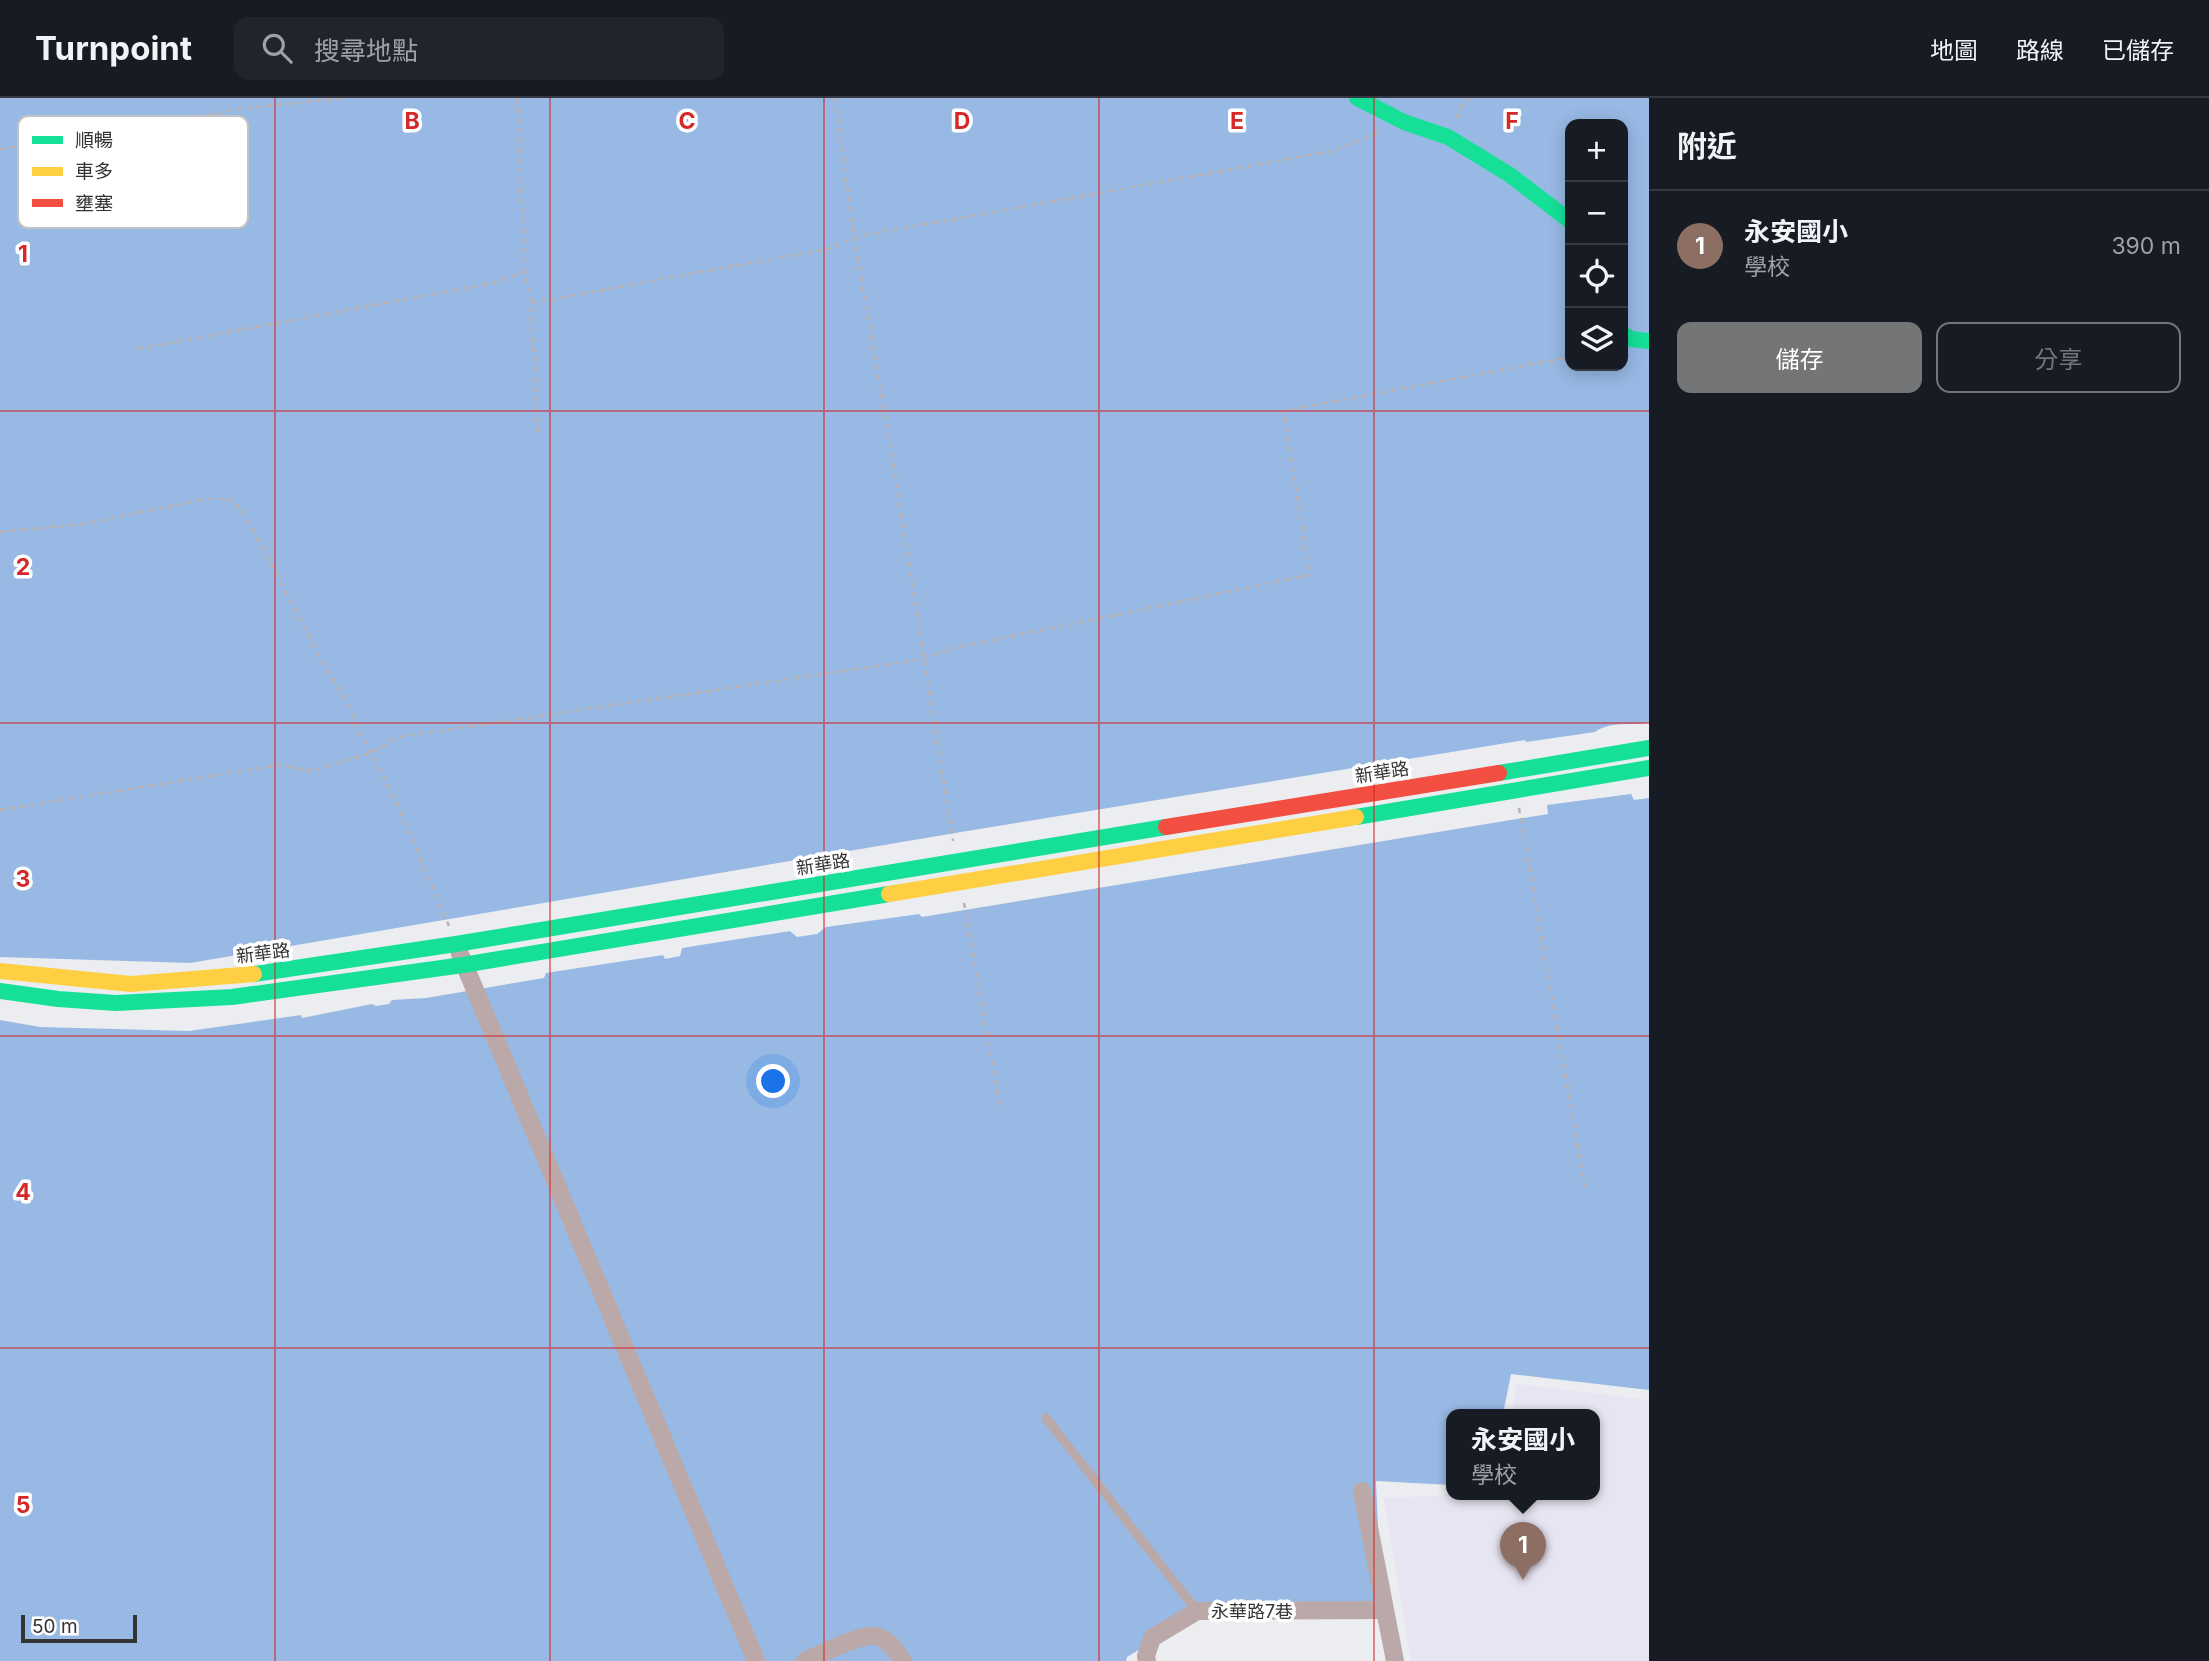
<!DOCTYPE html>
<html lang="zh-TW">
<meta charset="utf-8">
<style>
:root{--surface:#171b24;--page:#20242c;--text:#f1f3f6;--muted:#9ea1a6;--line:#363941;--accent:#747577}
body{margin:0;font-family:Inter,"Noto Sans TC",sans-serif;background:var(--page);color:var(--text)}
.controls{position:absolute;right:21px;top:21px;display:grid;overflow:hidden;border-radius:14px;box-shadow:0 4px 18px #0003}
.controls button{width:63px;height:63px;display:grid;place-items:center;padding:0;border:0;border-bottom:2px solid var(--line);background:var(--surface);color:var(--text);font:35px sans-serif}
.scale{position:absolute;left:21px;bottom:18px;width:116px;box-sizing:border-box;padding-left:7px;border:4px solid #343436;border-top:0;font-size:19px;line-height:24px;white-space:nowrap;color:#343436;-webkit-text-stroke:5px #fff;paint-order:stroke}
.you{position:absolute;left:774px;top:984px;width:24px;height:24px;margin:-18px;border:5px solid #fff;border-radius:50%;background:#1a73e8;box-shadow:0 0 0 10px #1a73e833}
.badge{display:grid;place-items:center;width:46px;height:46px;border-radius:50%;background:var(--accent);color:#fff;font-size:23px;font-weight:700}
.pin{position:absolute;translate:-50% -58px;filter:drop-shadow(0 2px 4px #0008)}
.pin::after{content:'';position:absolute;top:37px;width:24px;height:21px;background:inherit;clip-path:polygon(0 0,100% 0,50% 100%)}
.popup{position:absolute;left:1446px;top:1311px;width:154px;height:91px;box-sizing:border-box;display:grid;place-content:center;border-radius:14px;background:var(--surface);filter:drop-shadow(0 2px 5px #0005);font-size:23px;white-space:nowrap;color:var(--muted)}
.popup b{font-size:26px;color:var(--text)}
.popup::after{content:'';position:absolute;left:50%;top:100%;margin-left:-14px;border:14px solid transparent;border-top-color:var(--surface)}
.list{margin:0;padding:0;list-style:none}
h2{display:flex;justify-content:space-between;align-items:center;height:91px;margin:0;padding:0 28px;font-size:30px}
h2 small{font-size:23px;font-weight:400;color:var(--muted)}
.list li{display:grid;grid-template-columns:46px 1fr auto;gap:21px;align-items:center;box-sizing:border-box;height:112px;padding:0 28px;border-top:2px solid var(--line)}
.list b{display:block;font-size:26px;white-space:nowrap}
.list p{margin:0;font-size:23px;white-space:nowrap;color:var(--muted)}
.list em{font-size:23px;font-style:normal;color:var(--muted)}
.actions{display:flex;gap:14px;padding:21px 28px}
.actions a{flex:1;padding:16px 0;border:2px solid var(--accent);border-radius:14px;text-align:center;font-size:24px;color:var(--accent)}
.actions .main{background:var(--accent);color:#fff}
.icon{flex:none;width:38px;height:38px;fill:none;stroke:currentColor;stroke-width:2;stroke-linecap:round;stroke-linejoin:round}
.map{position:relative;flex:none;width:1649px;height:1563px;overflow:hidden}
header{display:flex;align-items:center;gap:42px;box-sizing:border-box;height:98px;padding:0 35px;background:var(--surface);border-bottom:2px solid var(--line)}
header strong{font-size:33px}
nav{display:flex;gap:38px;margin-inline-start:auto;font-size:24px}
.search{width:490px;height:63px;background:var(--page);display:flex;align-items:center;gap:18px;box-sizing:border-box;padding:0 24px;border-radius:14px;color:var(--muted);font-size:26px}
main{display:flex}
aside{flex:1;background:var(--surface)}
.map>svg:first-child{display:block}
.education{fill:#e8e5f2}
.water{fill:#97b9e4;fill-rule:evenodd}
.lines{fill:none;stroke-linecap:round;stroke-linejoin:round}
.path{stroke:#bbb1b1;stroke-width:2.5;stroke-dasharray:5 5;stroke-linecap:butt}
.lane{stroke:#bba9a9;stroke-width:9}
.street{stroke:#bba9a9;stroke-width:18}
.fast{stroke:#16e098;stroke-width:16}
.slow{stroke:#ffcf43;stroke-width:16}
.jam{stroke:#f24e42;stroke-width:16}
.grid{fill:none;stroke:#d62828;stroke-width:2;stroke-opacity:0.55}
.labels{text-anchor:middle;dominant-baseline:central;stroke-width:7;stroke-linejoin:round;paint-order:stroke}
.street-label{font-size:18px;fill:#343436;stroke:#fff}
.key{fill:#fff;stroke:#c2c2c3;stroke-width:2}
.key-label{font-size:19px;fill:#343436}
.grid-label{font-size:23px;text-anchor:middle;font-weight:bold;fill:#d62828;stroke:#fff;stroke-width:7;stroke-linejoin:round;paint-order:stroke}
</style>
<header>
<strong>Turnpoint</strong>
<div class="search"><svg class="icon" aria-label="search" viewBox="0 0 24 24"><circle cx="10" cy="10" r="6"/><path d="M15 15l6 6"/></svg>搜尋地點</div>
<nav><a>地圖</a><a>路線</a><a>已儲存</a></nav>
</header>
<main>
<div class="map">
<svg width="1649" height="1563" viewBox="0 0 1649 1563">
<rect width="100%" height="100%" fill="#ecedf0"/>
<path class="education" d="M 1517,1286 L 1649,1302 L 1649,1563 L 1411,1563 L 1384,1400 L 1478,1396 L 1595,1396 L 1595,1316 L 1512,1316 Z"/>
<g class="water">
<path d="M 0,0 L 1649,0 L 1649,625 C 1631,628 1612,622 1595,634 L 1526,644 L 1525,642 L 961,734 L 190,865 L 0,859 ZM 1570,26 L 1623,26 L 1623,268 L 1570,268 Z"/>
<path d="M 1631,696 L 1634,702 L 1649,700 L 1649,1292 L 1511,1276 L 1503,1316 L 1451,1316 L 1451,1387 L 1376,1383 L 1381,1508 L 1204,1512 L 1127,1559 L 1126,1563 L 0,1563 L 0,922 L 40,929 L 189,933 L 301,917 L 302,920 L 372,906 L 376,908 L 389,906 L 392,902 L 426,900 L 544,880 L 546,875 L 663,857 L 665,861 L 680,858 L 682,850 L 790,833 L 797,839 L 817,836 L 826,829 L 919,816 L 922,819 L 1548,716 L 1547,707 Z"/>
</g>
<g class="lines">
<g class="path">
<path d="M 517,0 L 525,174 L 531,205 L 538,338"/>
<path d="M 835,0 L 854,139 L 893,364 L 953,743"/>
<path d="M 1456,20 L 1464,3 L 1472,0"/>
<path d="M 0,51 L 104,36 L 239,11 L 342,0"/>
<path d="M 531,205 L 832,150 L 854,139 L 1333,53 L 1379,34"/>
<path d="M 138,251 L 492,185 L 525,174"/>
<path d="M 0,434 L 83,426 L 205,401 L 226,400 L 242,411 L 321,562 L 346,601 L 360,635 L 393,697 L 449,828"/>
<path d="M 1519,710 L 1585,1090"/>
<path d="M 0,712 L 279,667 L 311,673 L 371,655 L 399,639 L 924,561 L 950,551 L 1309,477 L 1284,313 L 1570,259"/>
<path d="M 964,805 L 1000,1009"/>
</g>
<path class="lane" d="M 1046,1320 L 1197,1513"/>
<g class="street">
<path d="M 460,856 L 756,1563"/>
<path d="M 1362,1393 L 1395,1563"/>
<path d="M 805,1563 C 822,1556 863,1533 879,1539 C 890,1543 896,1554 903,1563"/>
<path d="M 1147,1563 L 1146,1558 L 1152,1540 L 1197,1513 L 1384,1512"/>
</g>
<g class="fast">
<path d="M 1357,0 L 1404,24 L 1448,39 L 1510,77 L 1570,123"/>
<path d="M 1623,236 L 1631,241 L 1649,243"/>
<path d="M 1499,675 L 1649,650"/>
<path d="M 1356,719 L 1649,670"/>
<path d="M 254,876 L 456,846 L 1166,729"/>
<path d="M 0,893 L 58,901 L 116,905 L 232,899 L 463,867 L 889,796"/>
</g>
<g class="slow">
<path d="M 889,796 L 1356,719"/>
<path d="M 0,873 L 131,886 L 254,876"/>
</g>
<path class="jam" d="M 1166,729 L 1499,675"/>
</g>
<path class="grid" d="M 275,0 L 275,1563M 550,0 L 550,1563M 824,0 L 824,1563M 1099,0 L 1099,1563M 1374,0 L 1374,1563M 0,313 L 1649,313M 0,625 L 1649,625M 0,938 L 1649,938M 0,1250 L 1649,1250"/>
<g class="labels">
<g class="street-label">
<text transform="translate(1382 674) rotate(-9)">新華路</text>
<text transform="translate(823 766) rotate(-9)">新華路</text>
<text transform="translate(263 855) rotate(-7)">新華路</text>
<text x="1252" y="1513">永華路7巷</text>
</g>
</g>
<rect x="18" y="18" width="230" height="112" rx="10" class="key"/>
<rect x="32" y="38" width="31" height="8" fill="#16e098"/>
<rect x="32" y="69" width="31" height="9" fill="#ffcf43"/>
<rect x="32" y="101" width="31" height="8" fill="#f24e42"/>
<g class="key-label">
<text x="75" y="49">順暢</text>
<text x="75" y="80">車多</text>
<text x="75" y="112">壅塞</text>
</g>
<g class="grid-label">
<text x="412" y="31">B</text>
<text x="687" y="31">C</text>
<text x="962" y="31">D</text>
<text x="1237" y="31">E</text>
<text x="1512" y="31">F</text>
<text x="23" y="164">1</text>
<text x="23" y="477">2</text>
<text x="23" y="789">3</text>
<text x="23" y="1102">4</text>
<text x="23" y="1415">5</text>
</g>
</svg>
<div class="controls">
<button>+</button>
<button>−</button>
<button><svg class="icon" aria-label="locate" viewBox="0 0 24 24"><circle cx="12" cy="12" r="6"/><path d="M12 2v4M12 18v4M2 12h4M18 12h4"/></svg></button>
<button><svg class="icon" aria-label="layers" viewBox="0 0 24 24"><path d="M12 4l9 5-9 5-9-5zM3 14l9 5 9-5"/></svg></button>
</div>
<div class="scale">50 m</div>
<div class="you"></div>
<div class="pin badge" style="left:1523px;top:1482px;background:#8d6e63">1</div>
<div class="popup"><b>永安國小</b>學校</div>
</div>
<aside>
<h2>附近<small></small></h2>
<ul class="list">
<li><span class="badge" style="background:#8d6e63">1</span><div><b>永安國小</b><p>學校</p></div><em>390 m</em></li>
</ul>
<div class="actions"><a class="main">儲存</a><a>分享</a></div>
</aside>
</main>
